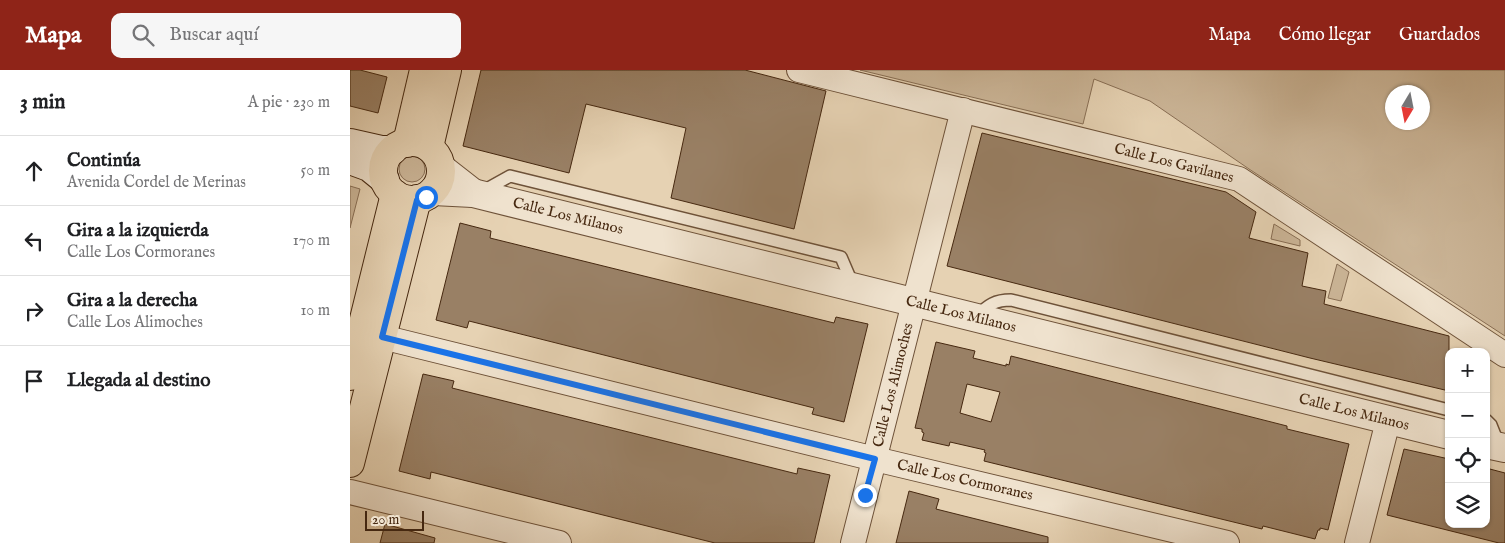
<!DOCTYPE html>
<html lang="es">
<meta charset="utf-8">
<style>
:root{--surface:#fff;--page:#f6f6f6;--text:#202124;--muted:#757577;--line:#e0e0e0;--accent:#8f2418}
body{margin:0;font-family:"IM FELL English",serif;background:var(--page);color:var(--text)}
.controls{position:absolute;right:15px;bottom:15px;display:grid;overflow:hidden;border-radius:10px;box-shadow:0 1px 4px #0004}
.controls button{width:45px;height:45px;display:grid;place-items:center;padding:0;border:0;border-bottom:1px solid var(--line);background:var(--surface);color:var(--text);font:25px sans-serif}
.compass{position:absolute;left:1035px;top:15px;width:45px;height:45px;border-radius:50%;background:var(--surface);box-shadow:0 1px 4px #0004;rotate:190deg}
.scale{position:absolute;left:15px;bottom:12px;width:59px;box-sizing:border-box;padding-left:5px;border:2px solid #462810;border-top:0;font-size:14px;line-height:18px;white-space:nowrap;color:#462810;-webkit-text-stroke:4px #efe2ce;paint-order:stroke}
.stop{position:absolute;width:15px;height:15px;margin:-11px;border:4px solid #1a73e8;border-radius:50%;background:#fff}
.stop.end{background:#1a73e8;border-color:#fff;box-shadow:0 1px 5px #0008}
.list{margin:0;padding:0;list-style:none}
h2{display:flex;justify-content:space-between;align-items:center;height:65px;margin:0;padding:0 20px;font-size:21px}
h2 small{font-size:16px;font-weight:400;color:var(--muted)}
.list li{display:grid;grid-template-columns:32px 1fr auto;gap:15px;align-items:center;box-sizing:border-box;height:70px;padding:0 20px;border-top:1px solid var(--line)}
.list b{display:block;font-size:19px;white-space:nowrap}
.list p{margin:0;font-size:16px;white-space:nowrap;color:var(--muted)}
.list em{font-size:16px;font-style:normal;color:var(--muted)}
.icon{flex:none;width:28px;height:28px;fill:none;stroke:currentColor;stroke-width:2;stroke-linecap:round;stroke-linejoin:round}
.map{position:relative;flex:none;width:1155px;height:473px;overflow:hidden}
header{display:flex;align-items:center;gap:30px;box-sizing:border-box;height:70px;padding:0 25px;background:var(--accent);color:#fff}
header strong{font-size:24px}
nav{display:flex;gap:28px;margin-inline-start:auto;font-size:18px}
.search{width:350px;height:45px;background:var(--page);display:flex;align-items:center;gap:12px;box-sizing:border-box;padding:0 18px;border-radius:10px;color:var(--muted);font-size:19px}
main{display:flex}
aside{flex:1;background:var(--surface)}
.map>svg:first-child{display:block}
.green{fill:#cbb597;stroke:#886e54;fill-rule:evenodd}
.building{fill:#998065;stroke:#462810;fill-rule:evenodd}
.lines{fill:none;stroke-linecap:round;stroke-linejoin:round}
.service-casing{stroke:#6e5239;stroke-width:14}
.minor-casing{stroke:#6e5239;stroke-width:26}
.tertiary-casing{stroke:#6e5239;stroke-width:30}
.secondary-casing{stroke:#462810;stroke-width:30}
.primary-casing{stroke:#462810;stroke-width:30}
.service{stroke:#efe2ce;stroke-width:11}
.minor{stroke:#efe2ce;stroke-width:24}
.tertiary{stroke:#efe2ce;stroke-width:28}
.secondary{stroke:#efe2ce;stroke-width:28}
.primary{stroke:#e6d2b3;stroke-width:28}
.route{stroke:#1a73e8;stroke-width:6}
.labels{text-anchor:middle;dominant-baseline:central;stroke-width:4;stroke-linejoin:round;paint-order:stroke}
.street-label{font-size:15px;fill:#462810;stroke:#efe2ce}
</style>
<header>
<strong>Mapa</strong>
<div class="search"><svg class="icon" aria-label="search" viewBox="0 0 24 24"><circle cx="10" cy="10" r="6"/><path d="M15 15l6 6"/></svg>Buscar aquí</div>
<nav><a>Mapa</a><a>Cómo llegar</a><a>Guardados</a></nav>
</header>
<main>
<aside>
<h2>3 min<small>A pie · 230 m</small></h2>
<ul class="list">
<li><svg class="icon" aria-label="ahead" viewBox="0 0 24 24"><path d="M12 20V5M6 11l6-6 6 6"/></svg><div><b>Continúa</b><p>Avenida Cordel de Merinas</p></div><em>50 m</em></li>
<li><svg class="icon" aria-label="left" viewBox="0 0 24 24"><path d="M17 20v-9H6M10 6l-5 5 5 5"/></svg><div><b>Gira a la izquierda</b><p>Calle Los Cormoranes</p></div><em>170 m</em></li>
<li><svg class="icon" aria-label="right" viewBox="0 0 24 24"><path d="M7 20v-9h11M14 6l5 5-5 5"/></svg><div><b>Gira a la derecha</b><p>Calle Los Alimoches</p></div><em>10 m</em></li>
<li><svg class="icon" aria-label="arrive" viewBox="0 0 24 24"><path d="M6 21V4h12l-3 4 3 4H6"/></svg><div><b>Llegada al destino</b></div></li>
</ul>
</aside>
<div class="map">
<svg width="1155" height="473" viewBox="0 0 1155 473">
<rect width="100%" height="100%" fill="#e6d2b3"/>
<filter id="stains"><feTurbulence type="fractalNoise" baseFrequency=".004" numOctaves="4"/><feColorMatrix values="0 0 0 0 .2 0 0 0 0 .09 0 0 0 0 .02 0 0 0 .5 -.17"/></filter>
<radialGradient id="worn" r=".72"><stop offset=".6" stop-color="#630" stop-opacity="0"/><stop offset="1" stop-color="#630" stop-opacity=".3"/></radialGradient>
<g class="green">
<path d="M 510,0 L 1155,0 L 1155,266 L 899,99 L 800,31 L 744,9 L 733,54 ZM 1042,22 L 1072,22 L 1072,52 L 1042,52 Z"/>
<circle cx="62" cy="99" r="13"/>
<path d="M 0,116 L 10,119 L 0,158 Z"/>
<path d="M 924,154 L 950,170 L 950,176 L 921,169 Z"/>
<path d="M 987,194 L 999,202 L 991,231 L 978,228 Z"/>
</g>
<g class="building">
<path d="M 0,0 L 10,0 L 37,7 L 28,43 L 0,36 Z"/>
<path d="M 131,0 L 395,0 L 476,21 L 444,159 L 321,128 L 336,58 L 236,34 L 219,103 L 113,76 Z"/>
<path d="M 632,63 L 876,122 L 906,142 L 899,168 L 958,183 L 952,216 L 976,221 L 974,234 L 1099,266 L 1099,321 L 960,288 L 597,196 Z"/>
<path d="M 110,153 L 141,161 L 140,168 L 484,253 L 486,247 L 518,254 L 494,352 L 462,344 L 464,338 L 119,251 L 117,258 L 86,250 Z"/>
<path d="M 586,272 L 625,281 L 623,288 L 656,296 L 656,294 L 659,295 L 661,286 L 937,356 L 937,359 L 999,374 L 978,460 L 970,458 L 970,460 L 968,460 L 965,469 L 913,456 L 912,459 L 634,391 L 636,383 L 634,382 L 635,380 L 600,372 L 599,376 L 572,370 L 574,363 L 572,362 L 572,359 L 565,358 ZM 617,314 L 650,322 L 641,352 L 610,343 Z"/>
<path d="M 73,304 L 104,311 L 102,318 L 447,404 L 448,398 L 480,405 L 464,473 L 365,473 L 81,402 L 80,409 L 49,401 Z"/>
<path d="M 1054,379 L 1099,389 L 1099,454 L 1136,454 L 1136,398 L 1155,403 L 1155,473 L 1149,473 L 1037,445 Z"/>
<path d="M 559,421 L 589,429 L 586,439 L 698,467 L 698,473 L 546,473 Z"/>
<path d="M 35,454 L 85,468 L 84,473 L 30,473 Z"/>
</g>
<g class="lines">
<g class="service-casing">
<g id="service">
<path d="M 133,121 L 160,106 L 491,187 L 503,215"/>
<path d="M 627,246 C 638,235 645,230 661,230 L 1099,340"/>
<path d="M 1136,350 L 1141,355 L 1149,375"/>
</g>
</g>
<g class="minor-casing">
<g id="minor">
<path d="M 449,0 L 889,109 L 1155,285"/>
<path d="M 32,267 L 525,389 L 877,473"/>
<path d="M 0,422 L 209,473"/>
<path d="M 503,473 L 613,40"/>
<path d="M 1007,473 L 1038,351"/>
</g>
</g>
<g class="tertiary-casing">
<g id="tertiary">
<path d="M 91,98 L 123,123"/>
<path d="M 83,121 L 123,123 L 1099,365"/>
<path d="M 1136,374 L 1155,378"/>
</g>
</g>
<g class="secondary-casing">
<g id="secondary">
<path d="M 0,73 L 31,80 L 43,80"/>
<path d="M 0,90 L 19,97 L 35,110"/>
</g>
</g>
<g class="primary-casing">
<g id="primary">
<circle cx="62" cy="101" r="29"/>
<path d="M 57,73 L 74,0"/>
<path d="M 79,77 L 97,0"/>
<path d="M 0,306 L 45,124"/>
<path d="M 0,393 L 67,129"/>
</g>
</g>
<use href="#service" class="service"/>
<use href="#minor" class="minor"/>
<use href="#tertiary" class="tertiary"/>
<use href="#secondary" class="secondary"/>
<use href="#primary" class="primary"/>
</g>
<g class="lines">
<path class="route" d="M 76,127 L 67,130 L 32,267 L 525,389 L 515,425"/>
</g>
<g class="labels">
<g class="street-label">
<text transform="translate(824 93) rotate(14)">Calle Los Gavilanes</text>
<text transform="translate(218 146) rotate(14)">Calle Los Milanos</text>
<text transform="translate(611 244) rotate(14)">Calle Los Milanos</text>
<text transform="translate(543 315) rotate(-76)">Calle Los Alimoches</text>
<text transform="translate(1004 342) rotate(14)">Calle Los Milanos</text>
<text transform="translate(615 410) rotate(13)">Calle Los Cormoranes</text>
</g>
</g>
<rect width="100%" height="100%" filter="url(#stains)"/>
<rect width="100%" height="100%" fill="url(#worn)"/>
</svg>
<div class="controls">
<button>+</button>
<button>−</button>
<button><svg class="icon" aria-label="locate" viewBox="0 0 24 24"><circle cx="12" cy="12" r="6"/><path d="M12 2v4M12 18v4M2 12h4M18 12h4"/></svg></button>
<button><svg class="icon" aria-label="layers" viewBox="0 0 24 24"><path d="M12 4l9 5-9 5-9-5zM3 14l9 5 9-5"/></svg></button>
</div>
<svg class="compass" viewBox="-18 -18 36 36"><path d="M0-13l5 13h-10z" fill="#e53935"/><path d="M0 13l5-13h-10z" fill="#757577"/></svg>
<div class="scale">20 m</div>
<div class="stop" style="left:76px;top:127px"></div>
<div class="stop end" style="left:515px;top:425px"></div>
</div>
</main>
